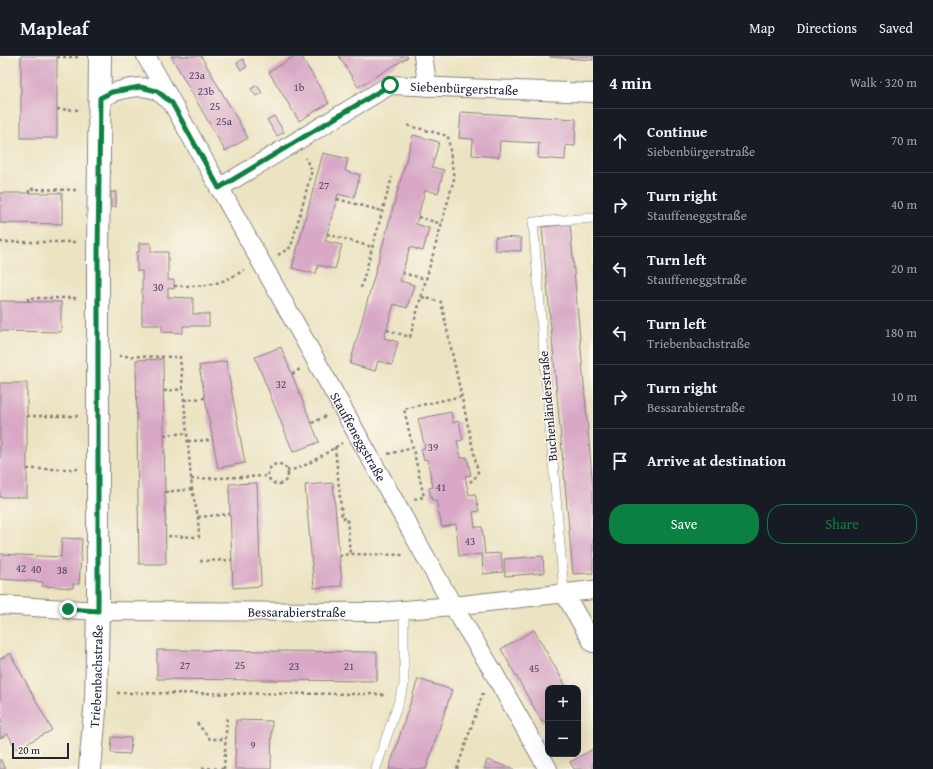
<!DOCTYPE html>
<meta charset="utf-8">
<style>
:root{--surface:#171b24;--page:#20242c;--text:#f1f3f6;--muted:#9ea1a6;--line:#363941;--accent:#0b8043}
body{margin:0;font-family:"Gentium Book Plus",serif;background:var(--page);color:var(--text)}
.controls{position:absolute;right:12px;bottom:12px;display:grid;overflow:hidden;border-radius:8px;box-shadow:0 4px 16px #0002}
.controls button{width:36px;height:36px;display:grid;place-items:center;padding:0;border:0;border-bottom:1px solid var(--line);background:var(--surface);color:var(--text);font:20px sans-serif}
.scale{position:absolute;left:12px;bottom:10px;width:57px;box-sizing:border-box;padding-left:4px;border:2px solid #22223b;border-top:0;font-size:11px;line-height:14px;white-space:nowrap;color:#22223b;-webkit-text-stroke:3px #fbf7ec;paint-order:stroke}
.stop{position:absolute;width:12px;height:12px;margin:-9px;border:3px solid #0b8043;border-radius:50%;background:#fff}
.stop.end{background:#0b8043;border-color:#fff;box-shadow:0 1px 4px #0008}
.list{margin:0;padding:0;list-style:none}
h2{display:flex;justify-content:space-between;align-items:center;height:52px;margin:0;padding:0 16px;font-size:17px}
h2 small{font-size:13px;font-weight:400;color:var(--muted)}
.list li{display:grid;grid-template-columns:26px 1fr auto;gap:12px;align-items:center;box-sizing:border-box;height:64px;padding:0 16px;border-top:1px solid var(--line)}
.list b{display:block;font-size:15px;white-space:nowrap}
.list p{margin:0;font-size:13px;white-space:nowrap;color:var(--muted)}
.list em{font-size:13px;font-style:normal;color:var(--muted)}
.actions{display:flex;gap:8px;padding:12px 16px}
.actions a{flex:1;padding:9px 0;border:1px solid var(--accent);border-radius:16px;text-align:center;font-size:14px;color:var(--accent)}
.actions .main{background:var(--accent);color:#fff}
.icon{flex:none;width:22px;height:22px;fill:none;stroke:currentColor;stroke-width:2;stroke-linecap:round;stroke-linejoin:round}
.map{position:relative;flex:none;width:593px;height:713px;overflow:hidden}
header{display:flex;align-items:center;gap:24px;box-sizing:border-box;height:56px;padding:0 20px;background:var(--surface);border-bottom:1px solid var(--line)}
header strong{font-size:19px}
nav{display:flex;gap:22px;margin-inline-start:auto;font-size:14px}
main{display:flex}
aside{flex:1;background:var(--surface)}
.map>svg:first-child{display:block}
.building{fill:#d8a8c6}
.lines{fill:none;stroke-linecap:round;stroke-linejoin:round}
.service-casing{stroke:#86827e;stroke-width:10}
.minor-casing{stroke:#86827e;stroke-width:20}
.tertiary-casing{stroke:#86827e;stroke-width:24}
.path{stroke:#86827e;stroke-width:2.5;stroke-dasharray:3 3;stroke-linecap:butt}
.service{stroke:#fff;stroke-width:9}
.minor{stroke:#fff;stroke-width:18}
.tertiary{stroke:#fff;stroke-width:22}
.route{stroke:#0b8043;stroke-width:5}
.labels{text-anchor:middle;dominant-baseline:central;stroke-width:3;stroke-linejoin:round;paint-order:stroke}
.number-label{font-size:11px;fill:#50445e}
.street-label{font-size:13px;fill:#22223b;stroke:#fbf7ec}
</style>
<header>
<strong>Mapleaf</strong>
<nav><a>Map</a><a>Directions</a><a>Saved</a></nav>
</header>
<main>
<div class="map">
<svg width="593" height="713" viewBox="0 0 593 713">
<rect width="100%" height="100%" fill="#fbf7ec"/>
<filter id="ink" filterUnits="userSpaceOnUse"><feTurbulence type="fractalNoise" baseFrequency=".025" numOctaves="2"/><feDisplacementMap in="SourceGraphic" scale="8" xChannelSelector="R" yChannelSelector="G"/><feConvolveMatrix kernelMatrix="1 2 1 2 8 2 1 2 1" color-interpolation-filters="sRGB"/></filter>
<filter id="wash" filterUnits="userSpaceOnUse"><feTurbulence type="fractalNoise" baseFrequency=".012" numOctaves="4" result="noise"/><feDisplacementMap in="SourceGraphic" scale="16" xChannelSelector="R" yChannelSelector="G"/><feGaussianBlur stdDeviation="0.9" result="paint"/><feColorMatrix in="noise" values="0 0 0 0 0 0 0 0 0 0 0 0 0 0 0 0 0 1.4 0 .05"/><feComposite in="paint" operator="in"/></filter>
<g filter="url(#wash)">
<rect width="100%" height="100%" fill="#ebe3c1"/>
<g id="blocks">
<g class="building">
<rect x="21" y="0" width="36" height="82"/>
<path d="M 171,0 L 201,0 L 248,82 L 225,95 Z"/>
<path d="M 295,0 L 301,0 L 329,47 L 299,65 L 269,16 Z"/>
<path d="M 339,0 L 407,0 L 408,1 L 358,31 Z"/>
<path d="M 550,0 L 593,0 L 593,4 L 550,1 Z"/>
<path d="M 243,3 L 247,11 L 241,14 L 237,7 Z"/>
<path d="M 257,29 L 262,37 L 256,40 L 251,33 Z"/>
<path d="M 461,56 L 576,63 L 575,90 L 566,89 L 565,104 L 538,102 L 539,87 L 500,85 L 499,101 L 472,99 L 473,83 L 459,82 Z"/>
<path d="M 274,60 L 284,76 L 277,80 L 267,64 Z"/>
<path d="M 413,79 L 439,86 L 432,111 L 444,114 L 438,137 L 425,134 L 418,161 L 416,168 L 429,172 L 423,195 L 410,191 L 402,217 L 400,225 L 414,229 L 407,252 L 394,248 L 384,282 L 398,286 L 392,309 L 378,305 L 375,315 L 350,308 Z"/>
<path d="M 323,97 L 348,103 L 345,115 L 360,119 L 354,142 L 338,138 L 325,185 L 342,189 L 335,213 L 318,209 L 316,218 L 292,212 Z"/>
<rect x="111" y="136" width="5" height="15"/>
<path d="M 0,137 L 62,137 L 62,168 L 0,167 Z"/>
<path d="M 570,168 L 593,432 L 593,517 L 573,518 L 542,171 Z"/>
<path d="M 495,181 L 521,182 L 521,195 L 495,194 Z"/>
<path d="M 139,187 L 151,187 L 151,196 L 168,196 L 168,224 L 174,224 L 174,233 L 168,232 L 168,241 L 193,242 L 193,258 L 209,258 L 209,270 L 183,270 L 183,277 L 162,276 L 162,269 L 142,269 L 142,215 L 137,215 L 137,196 L 139,196 Z"/>
<path d="M 0,245 L 61,246 L 61,276 L 0,275 Z"/>
<path d="M 281,291 L 319,386 L 293,396 L 255,301 Z"/>
<path d="M 163,303 L 166,508 L 139,508 L 136,304 Z"/>
<path d="M 226,305 L 245,407 L 218,412 L 199,310 Z"/>
<rect x="0" y="327" width="27" height="114"/>
<path d="M 451,356 L 453,367 L 459,365 L 463,384 L 457,385 L 461,402 L 467,401 L 471,419 L 465,420 L 469,439 L 475,438 L 479,455 L 473,456 L 475,471 L 482,471 L 485,498 L 501,497 L 503,516 L 483,518 L 482,498 L 459,500 L 456,468 L 442,471 L 436,444 L 432,444 L 429,432 L 433,431 L 427,403 L 424,404 L 421,393 L 425,392 L 418,363 Z"/>
<path d="M 257,427 L 261,530 L 233,532 L 229,428 Z"/>
<path d="M 333,427 L 342,530 L 314,532 L 305,429 Z"/>
<path d="M 62,482 L 82,483 L 79,528 L 73,528 L 73,532 L 42,530 L 43,526 L 0,523 L 0,498 L 61,501 Z"/>
<path d="M 543,500 L 544,517 L 505,520 L 504,503 Z"/>
<path d="M 534,574 L 567,632 L 548,632 L 548,663 L 542,666 L 501,593 Z"/>
<path d="M 157,594 L 377,596 L 377,625 L 157,623 Z"/>
<path d="M 10,597 L 52,674 L 16,693 L 8,678 L 0,682 L 0,668 L 3,666 L 0,661 L 0,603 Z"/>
<path d="M 418,623 L 452,634 L 426,713 L 389,713 Z"/>
<path d="M 236,664 L 272,665 L 271,713 L 235,713 Z"/>
<path d="M 112,681 L 131,682 L 130,698 L 111,697 Z"/>
<path d="M 593,693 L 593,713 L 574,713 L 570,706 Z"/>
<path d="M 0,703 L 6,713 L 0,713 Z"/>
<path d="M 487,704 L 514,713 L 484,713 Z"/>
</g>
</g>
</g>
<g filter="url(#ink)">
<use href="#blocks" fill-opacity="0" stroke="#86827e" stroke-width="1"/>
<g class="lines">
<g class="service-casing">
<g id="service">
<path d="M 564,537 L 533,166 L 593,162"/>
<path d="M 376,712 L 404,630 L 404,554"/>
</g>
</g>
<g class="minor-casing">
<g id="minor">
<path id="s1" d="M 146,0 L 453,550 L 491,612 L 548,713"/>
<path d="M 423,0 L 428,31"/>
<path d="M 100,42 C 115,35 141,26 157,35 C 162,38 166,42 170,45"/>
<path id="s2" d="M 219,132 L 390,29 L 593,37"/>
<path d="M 564,537 L 593,587"/>
<path id="s3" d="M 0,549 L 98,555 L 380,556 L 453,550 L 593,534"/>
</g>
</g>
<g class="tertiary-casing">
<g id="tertiary">
<path id="s4" d="M 90,713 L 96,643 L 98,555 L 98,198 L 100,0"/>
</g>
</g>
<g class="path">
<path d="M 57,1 L 80,1"/>
<path d="M 57,53 L 80,54"/>
<path d="M 29,137 L 29,133 L 78,134"/>
<path d="M 337,143 L 382,155"/>
<path d="M 418,161 L 442,168"/>
<path d="M 327,178 L 372,191"/>
<path d="M 0,186 L 77,186"/>
<path d="M 278,199 L 291,191 L 312,114 L 305,102"/>
<path d="M 402,217 L 426,223"/>
<path d="M 174,230 C 204,230 217,231 244,214"/>
<path d="M 361,232 L 392,121"/>
<path d="M 422,241 L 441,246 L 478,416 C 475,423 473,425 466,427"/>
<path d="M 28,245 L 28,242 L 78,242"/>
<path d="M 387,274 L 410,281 L 454,123 L 448,80 L 406,69"/>
<path d="M 119,300 L 180,301 L 192,433 L 198,461 L 199,481 L 166,480"/>
<path d="M 292,318 L 300,313"/>
<path d="M 164,335 L 183,333"/>
<path d="M 184,344 L 205,342"/>
<path d="M 27,360 L 78,360"/>
<path d="M 312,367 L 326,360"/>
<path d="M 164,379 L 187,377"/>
<path d="M 188,385 L 213,384"/>
<path d="M 335,391 L 342,462 L 347,462 L 350,498 L 404,499"/>
<path d="M 388,398 L 413,392"/>
<circle cx="278" cy="418" r="10"/>
<path d="M 27,413 L 78,413"/>
<path d="M 287,414 C 301,415 329,395 342,387"/>
<path d="M 191,423 L 268,420"/>
<path d="M 165,436 L 192,433"/>
<path d="M 414,443 L 424,441 L 404,353 L 462,340"/>
<path d="M 198,461 L 230,458"/>
<path d="M 339,500 L 350,498"/>
<path d="M 200,505 L 232,504"/>
<path d="M 117,637 L 381,638 L 385,641"/>
<path d="M 197,667 L 210,683 L 226,683"/>
<path d="M 202,712 L 224,713"/>
<path d="M 224,713 L 227,660"/>
<path d="M 457,713 L 483,637"/>
</g>
<use href="#service" class="service"/>
<use href="#minor" class="minor"/>
<use href="#tertiary" class="tertiary"/>
</g>
</g>
<g class="lines" filter="url(#ink)">
<path class="route" d="M 68,553 L 98,555 L 98,198 L 100,42 L 112,36 L 129,33 L 140,31 L 157,35 L 172,47 L 219,132 L 390,29"/>
</g>
<g class="labels">
<g class="number-label">
<text x="197" y="19">23a</text>
<text x="299" y="31">1b</text>
<text x="206" y="35">23b</text>
<text x="215" y="50">25</text>
<text x="224" y="65">25a</text>
<text x="324" y="129">27</text>
<text x="158" y="231">30</text>
<text x="281" y="328">32</text>
<text x="433" y="391">39</text>
<text x="441" y="431">41</text>
<text x="470" y="485">43</text>
<text x="21" y="512">42</text>
<text x="36" y="513">40</text>
<text x="62" y="514">38</text>
<text x="185" y="609">27</text>
<text x="240" y="609">25</text>
<text x="294" y="610">23</text>
<text x="349" y="610">21</text>
<text x="534" y="612">45</text>
<text x="253" y="689">9</text>
</g>
<g class="street-label">
<text stroke="none"><textPath href="#s2" startOffset="274">Siebenbürgerstraße</textPath></text>
<text transform="translate(548 350) rotate(-95)">Buchenländerstraße</text>
<text stroke="none"><textPath href="#s1" startOffset="436">Stauffeneggstraße</textPath></text>
<text stroke="none"><textPath href="#s3" startOffset="297">Bessarabierstraße</textPath></text>
<text stroke="none"><textPath href="#s4" startOffset="93">Triebenbachstraße</textPath></text>
</g>
</g>
</svg>
<div class="controls">
<button>+</button>
<button>−</button>
</div>
<div class="scale">20 m</div>
<div class="stop" style="left:390px;top:29px"></div>
<div class="stop end" style="left:68px;top:553px"></div>
</div>
<aside>
<h2>4 min<small>Walk · 320 m</small></h2>
<ul class="list">
<li><svg class="icon" aria-label="ahead" viewBox="0 0 24 24"><path d="M12 20V5M6 11l6-6 6 6"/></svg><div><b>Continue</b><p>Siebenbürgerstraße</p></div><em>70 m</em></li>
<li><svg class="icon" aria-label="right" viewBox="0 0 24 24"><path d="M7 20v-9h11M14 6l5 5-5 5"/></svg><div><b>Turn right</b><p>Stauffeneggstraße</p></div><em>40 m</em></li>
<li><svg class="icon" aria-label="left" viewBox="0 0 24 24"><path d="M17 20v-9H6M10 6l-5 5 5 5"/></svg><div><b>Turn left</b><p>Stauffeneggstraße</p></div><em>20 m</em></li>
<li><svg class="icon" aria-label="left" viewBox="0 0 24 24"><path d="M17 20v-9H6M10 6l-5 5 5 5"/></svg><div><b>Turn left</b><p>Triebenbachstraße</p></div><em>180 m</em></li>
<li><svg class="icon" aria-label="right" viewBox="0 0 24 24"><path d="M7 20v-9h11M14 6l5 5-5 5"/></svg><div><b>Turn right</b><p>Bessarabierstraße</p></div><em>10 m</em></li>
<li><svg class="icon" aria-label="arrive" viewBox="0 0 24 24"><path d="M6 21V4h12l-3 4 3 4H6"/></svg><div><b>Arrive at destination</b></div></li>
</ul>
<div class="actions"><a class="main">Save</a><a>Share</a></div>
</aside>
</main>
